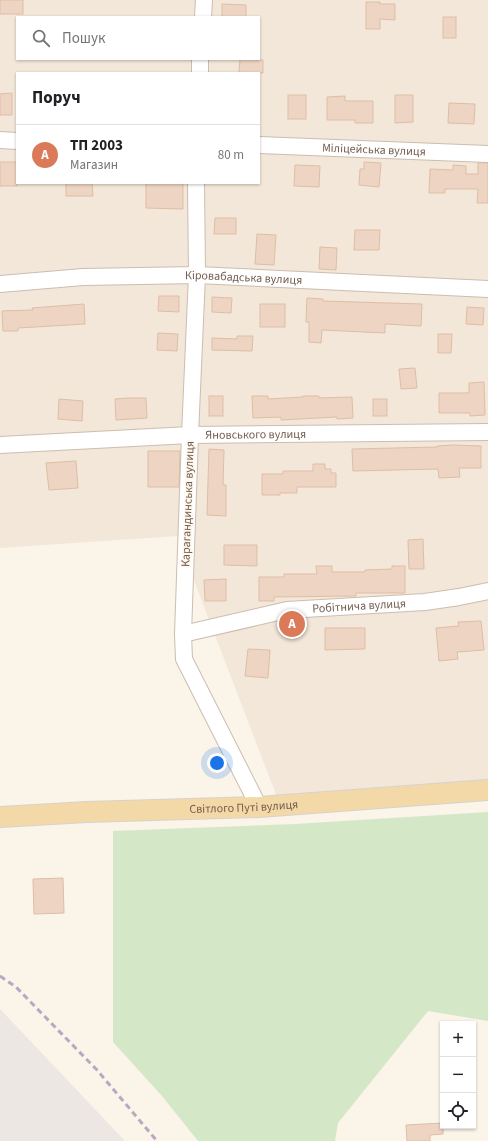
<!DOCTYPE html>
<html lang="uk">
<meta charset="utf-8">
<style>
:root{--surface:#fff;--page:#f2f2f2;--text:#202124;--muted:#757577;--line:#e0e0e0;--accent:#da7a59}
body{margin:0;font-family:"Source Sans 3",sans-serif;background:var(--page);color:var(--text)}
.controls{position:absolute;right:12px;bottom:12px;display:grid;overflow:hidden;border-radius:0px;box-shadow:0 1px 3px #0004}
.controls button{width:36px;height:36px;display:grid;place-items:center;padding:0;border:0;border-bottom:1px solid var(--line);background:var(--surface);color:var(--text);font:20px sans-serif}
.you{position:absolute;left:217px;top:763px;width:14px;height:14px;margin:-10px;border:3px solid #fff;border-radius:50%;background:#1a73e8;box-shadow:0 0 0 6px #1a73e833}
.badge{display:grid;place-items:center;width:26px;height:26px;border-radius:50%;background:var(--accent);color:#fff;font-size:13px;font-weight:700}
.pin{position:absolute;translate:-50% -50%;border:2px solid #fff;box-shadow:0 1px 4px #0006}
.list{margin:0;padding:0;list-style:none}
h2{display:flex;justify-content:space-between;align-items:center;height:52px;margin:0;padding:0 16px;font-size:17px}
h2 small{font-size:13px;font-weight:400;color:var(--muted)}
.list li{display:grid;grid-template-columns:26px 1fr auto;gap:12px;align-items:center;box-sizing:border-box;height:60px;padding:0 16px;border-top:1px solid var(--line)}
.list b{display:block;font-size:15px;white-space:nowrap}
.list p{margin:0;font-size:13px;white-space:nowrap;color:var(--muted)}
.list em{font-size:13px;font-style:normal;color:var(--muted)}
.icon{flex:none;width:22px;height:22px;fill:none;stroke:currentColor;stroke-width:2;stroke-linecap:round;stroke-linejoin:round}
.map{position:relative;flex:none;width:488px;height:1141px;overflow:hidden}
.search{position:absolute;background:var(--surface);box-shadow:0 1px 3px #0004;left:16px;top:16px;width:244px;height:44px;display:flex;align-items:center;gap:10px;box-sizing:border-box;padding:0 14px;border-radius:0px;color:var(--muted);font-size:15px}
.panel{position:absolute;background:var(--surface);box-shadow:0 1px 3px #0004;left:16px;top:72px;width:244px;height:112px;border-radius:0px}
.map>svg:first-child{display:block}
.residential{fill:#f2e7d8;fill-rule:evenodd}
.industrial{fill:#ece7e2}
.green{fill:#d4e8c8}
.building{fill:#eed5c3;stroke:#dfbda5}
.lines{fill:none;stroke-linecap:round;stroke-linejoin:round}
.minor-casing{stroke:#ccbdb0;stroke-width:18}
.major-casing{stroke:#d8d2ce;stroke-width:22}
.minor{stroke:#fff;stroke-width:16}
.major{stroke:#f3d9a8;stroke-width:20}
.rail{stroke:#b8a8c4;stroke-width:3;stroke-dasharray:6 4;stroke-linecap:butt}
.labels{text-anchor:middle;dominant-baseline:central;stroke-width:3;stroke-linejoin:round;paint-order:stroke}
.street-label{font-size:12px;fill:#735d4f;stroke:#fef8ef}
</style>
<div class="map">
<svg width="488" height="1141" viewBox="0 0 488 1141">
<rect width="100%" height="100%" fill="#fbf4e9"/>
<path class="residential" d="M 0,0 L 488,0 L 488,782 L 277,797 L 177,536 L 0,548 ZM 17,17 L 259,17 L 259,59 L 17,59 ZM 17,73 L 259,73 L 259,183 L 17,183 Z"/>
<path class="industrial" d="M 0,1009 L 125,1141 L 0,1141 Z"/>
<path class="green" d="M 488,812 L 488,1021 L 428,1011 L 338,1123 L 335,1141 L 198,1141 L 162,1096 L 113,1042 L 113,831 L 295,824 Z"/>
<g class="building">
<rect x="0" y="0" width="23" height="14"/>
<path d="M 366,2 L 380,2 L 380,4 L 395,4 L 395,20 L 380,19 L 380,29 L 366,29 Z"/>
<path d="M 222,4 L 246,5 L 246,17 L 222,17 Z"/>
<rect x="443" y="17" width="13" height="21"/>
<path d="M 240,59 L 263,60 L 263,73 L 239,73 Z"/>
<path d="M 12,93 L 12,115 L 0,115 L 0,94 Z"/>
<rect x="288" y="95" width="18" height="24"/>
<path d="M 395,95 L 413,95 L 413,122 L 395,123 Z"/>
<path d="M 345,96 L 345,101 L 373,101 L 373,123 L 355,123 L 355,120 L 327,120 L 327,97 Z"/>
<path d="M 449,103 L 475,104 L 474,124 L 448,123 Z"/>
<rect x="0" y="162" width="17" height="24"/>
<path d="M 364,162 L 381,163 L 379,187 L 359,185 L 360,169 L 364,169 Z"/>
<path d="M 478,163 L 488,163 L 488,203 L 477,203 L 478,189 L 445,189 L 445,193 L 429,193 L 430,169 L 453,170 L 453,165 L 466,166 L 466,174 L 478,174 Z"/>
<path d="M 295,165 L 320,166 L 319,187 L 294,186 Z"/>
<path d="M 66,183 L 92,183 L 93,196 L 66,196 Z"/>
<path d="M 146,183 L 183,183 L 183,209 L 146,208 Z"/>
<path d="M 215,218 L 236,218 L 236,234 L 214,234 Z"/>
<path d="M 355,230 L 380,230 L 379,250 L 354,250 Z"/>
<path d="M 257,234 L 276,235 L 274,265 L 255,264 Z"/>
<path d="M 320,247 L 337,248 L 336,270 L 319,269 Z"/>
<path d="M 159,296 L 179,296 L 179,312 L 158,311 Z"/>
<path d="M 212,297 L 232,298 L 231,313 L 212,312 Z"/>
<path d="M 307,298 L 323,299 L 323,301 L 422,304 L 421,326 L 385,324 L 385,333 L 322,330 L 321,343 L 309,342 L 309,322 L 306,322 Z"/>
<path d="M 84,304 L 85,324 L 18,328 L 18,331 L 3,331 L 2,311 L 33,310 L 32,308 Z"/>
<rect x="260" y="304" width="25" height="23"/>
<path d="M 467,307 L 484,308 L 483,325 L 466,324 Z"/>
<path d="M 158,333 L 178,334 L 177,351 L 157,350 Z"/>
<path d="M 438,334 L 452,334 L 451,353 L 438,353 Z"/>
<path d="M 237,336 L 253,336 L 252,351 L 212,350 L 212,338 L 237,339 Z"/>
<path d="M 415,368 L 417,388 L 401,389 L 399,369 Z"/>
<path d="M 484,382 L 485,415 L 470,416 L 470,413 L 439,413 L 439,393 L 469,393 L 469,383 Z"/>
<rect x="209" y="396" width="14" height="20"/>
<path d="M 252,396 L 268,396 L 268,399 L 303,397 L 303,396 L 319,396 L 319,398 L 352,397 L 353,418 L 337,419 L 337,417 L 281,420 L 281,417 L 253,418 Z"/>
<path d="M 128,398 L 146,398 L 147,418 L 116,420 L 115,399 Z"/>
<path d="M 59,399 L 83,401 L 82,421 L 58,419 Z"/>
<rect x="373" y="399" width="14" height="17"/>
<path d="M 453,445 L 481,446 L 481,468 L 459,468 L 460,477 L 439,478 L 438,469 L 353,471 L 352,449 L 437,447 L 437,446 Z"/>
<path d="M 209,449 L 224,450 L 223,485 L 226,485 L 226,516 L 207,515 Z"/>
<path d="M 148,451 L 180,451 L 179,487 L 148,487 Z"/>
<path d="M 76,461 L 78,488 L 49,490 L 46,463 Z"/>
<path d="M 313,464 L 325,464 L 325,469 L 331,469 L 331,473 L 336,473 L 336,487 L 297,487 L 297,493 L 280,493 L 280,495 L 262,495 L 262,474 L 283,474 L 283,471 L 313,471 Z"/>
<path d="M 423,539 L 424,569 L 409,569 L 408,540 Z"/>
<path d="M 224,545 L 257,545 L 257,566 L 224,565 Z"/>
<path d="M 316,566 L 332,566 L 332,572 L 365,572 L 365,570 L 392,569 L 392,566 L 405,566 L 405,593 L 356,593 L 356,596 L 274,597 L 274,601 L 259,601 L 259,577 L 284,577 L 284,574 L 317,574 Z"/>
<path d="M 226,579 L 226,601 L 205,601 L 204,580 Z"/>
<path d="M 481,621 L 484,650 L 457,652 L 458,659 L 439,661 L 436,628 L 459,626 L 458,622 Z"/>
<path d="M 325,628 L 365,628 L 365,649 L 325,650 Z"/>
<path d="M 248,649 L 270,650 L 268,678 L 245,676 Z"/>
<path d="M 63,878 L 64,913 L 34,914 L 33,879 Z"/>
<path d="M 443,1123 L 443,1134 L 430,1135 L 430,1141 L 407,1141 L 406,1125 Z"/>
</g>
<g class="lines">
<g class="minor-casing">
<g id="minor">
<path d="M 203,17 L 204,0"/>
<path d="M 200,73 L 200,59"/>
<path d="M 0,140 L 17,141"/>
<path id="s1" d="M 259,145 L 488,154"/>
<path d="M 196,183 L 197,275 L 190,435 L 183,634 L 184,659 L 259,807"/>
<path id="s2" d="M 0,284 L 83,277 L 197,275 L 488,289"/>
<path id="s3" d="M 0,445 L 190,435 L 488,432"/>
<path id="s4" d="M 183,634 L 287,610 L 425,602 L 459,597 L 488,591"/>
</g>
</g>
<g class="major-casing">
<g id="major">
<path id="s5" d="M 0,817 L 87,812 L 259,807 L 488,790"/>
</g>
</g>
<use href="#minor" class="minor"/>
<use href="#major" class="major"/>
<path class="rail" d="M 0,976 L 16,987 L 97,1070 L 157,1141"/>
</g>
<g class="labels">
<g class="street-label">
<text stroke="none"><textPath href="#s1" startOffset="115">Міліцейська вулиця</textPath></text>
<text stroke="none"><textPath href="#s2" startOffset="244">Кіровабадська вулиця</textPath></text>
<text stroke="none"><textPath href="#s3" startOffset="256">Яновського вулиця</textPath></text>
<text transform="translate(188 504) rotate(-88)">Карагандинська вулиця</text>
<text stroke="none"><textPath href="#s4" startOffset="179">Робітнича вулиця</textPath></text>
<text stroke="none"><textPath href="#s5" startOffset="244">Світлого Путі вулиця</textPath></text>
</g>
</g>
</svg>
<div class="controls">
<button>+</button>
<button>−</button>
<button><svg class="icon" aria-label="locate" viewBox="0 0 24 24"><circle cx="12" cy="12" r="6"/><path d="M12 2v4M12 18v4M2 12h4M18 12h4"/></svg></button>
</div>
<div class="you"></div>
<div class="pin badge" style="left:292px;top:624px">A</div>
<div class="search"><svg class="icon" aria-label="search" viewBox="0 0 24 24"><circle cx="10" cy="10" r="6"/><path d="M15 15l6 6"/></svg>Пошук</div>
<section class="panel">
<h2>Поруч<small></small></h2>
<ul class="list">
<li><span class="badge">A</span><div><b>ТП 2003</b><p>Магазин</p></div><em>80 m</em></li>
</ul>
</section>
</div>
